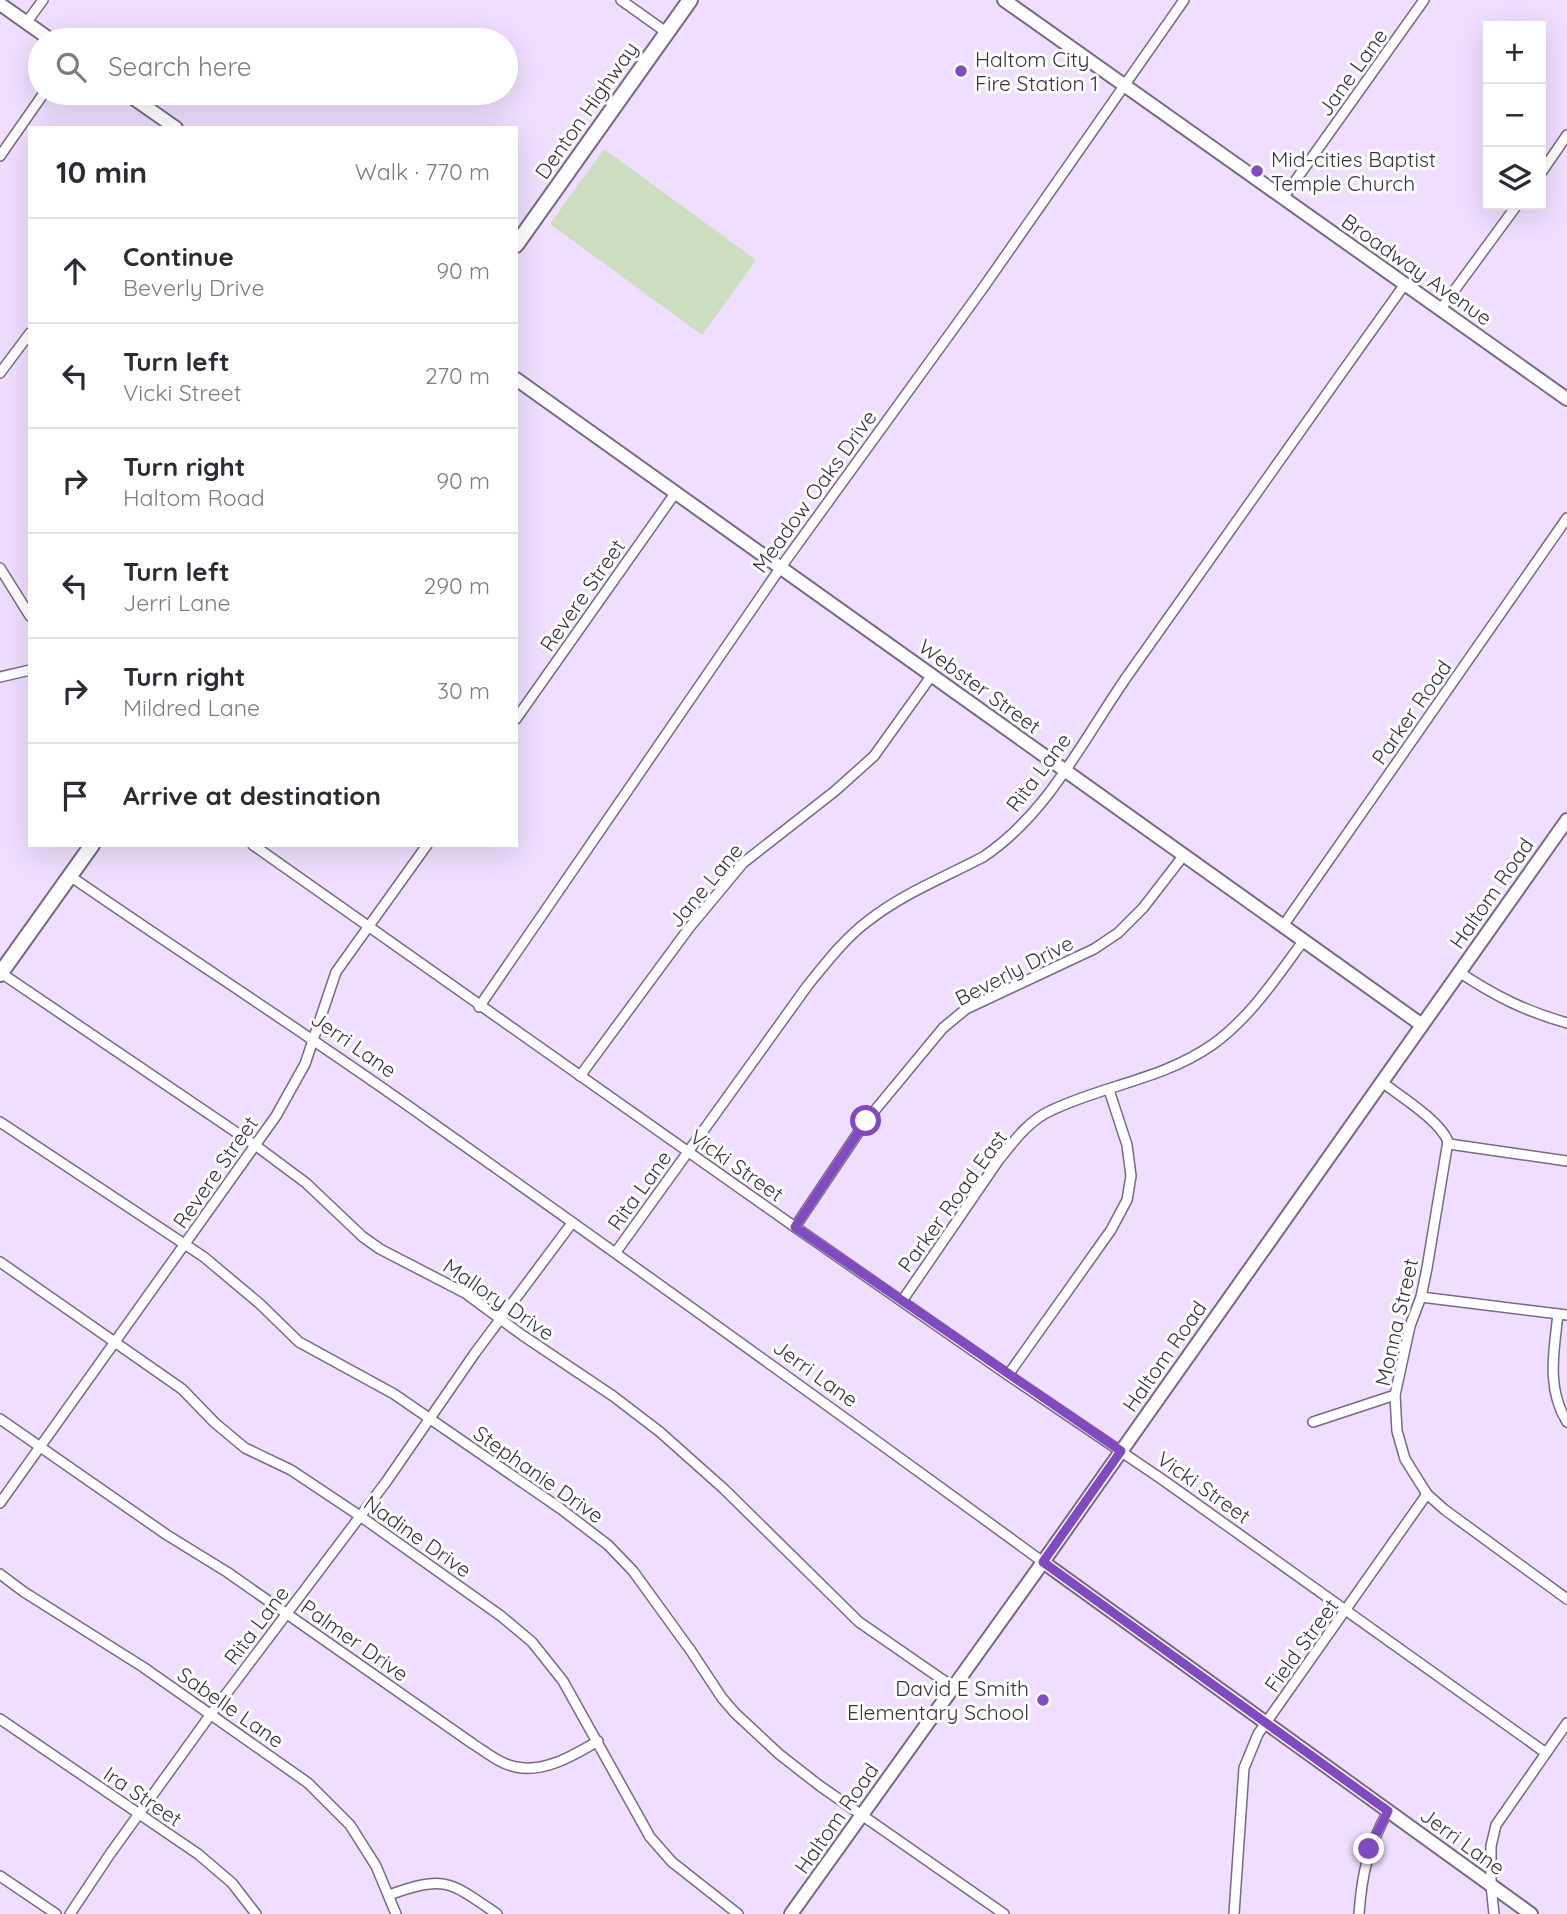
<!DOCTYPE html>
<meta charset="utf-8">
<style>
:root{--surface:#fff;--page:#f7f7f7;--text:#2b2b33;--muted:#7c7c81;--line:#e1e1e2}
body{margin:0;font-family:Quicksand,sans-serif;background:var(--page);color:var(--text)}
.controls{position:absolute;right:21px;top:21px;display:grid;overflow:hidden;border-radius:0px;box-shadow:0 7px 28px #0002}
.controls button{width:63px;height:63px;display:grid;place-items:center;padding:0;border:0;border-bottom:2px solid var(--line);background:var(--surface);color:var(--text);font:35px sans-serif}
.stop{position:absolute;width:21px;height:21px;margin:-16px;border:5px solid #814ac1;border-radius:50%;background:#fff}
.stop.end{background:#814ac1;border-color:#fff;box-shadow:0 2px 7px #0008}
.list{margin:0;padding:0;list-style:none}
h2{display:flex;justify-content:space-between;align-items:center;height:91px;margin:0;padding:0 28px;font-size:30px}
h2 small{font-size:23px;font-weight:400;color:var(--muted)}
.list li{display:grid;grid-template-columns:46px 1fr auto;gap:21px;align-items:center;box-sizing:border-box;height:105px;padding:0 28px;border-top:2px solid var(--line)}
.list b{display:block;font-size:26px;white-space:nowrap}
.list p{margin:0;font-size:23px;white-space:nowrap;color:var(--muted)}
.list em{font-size:23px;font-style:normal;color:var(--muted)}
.icon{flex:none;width:38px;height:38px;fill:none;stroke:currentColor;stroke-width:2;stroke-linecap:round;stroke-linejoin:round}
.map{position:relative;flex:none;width:1567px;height:1914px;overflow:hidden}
.search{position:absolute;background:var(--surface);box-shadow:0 7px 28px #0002;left:28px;top:28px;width:490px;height:77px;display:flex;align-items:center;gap:18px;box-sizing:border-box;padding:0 24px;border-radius:38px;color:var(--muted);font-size:26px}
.panel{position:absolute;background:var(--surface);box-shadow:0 7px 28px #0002;left:28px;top:126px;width:490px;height:721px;border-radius:0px}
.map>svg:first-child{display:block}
.green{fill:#ccdebf}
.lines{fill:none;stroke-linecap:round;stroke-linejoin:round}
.minor-casing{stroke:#786985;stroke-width:12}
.tertiary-casing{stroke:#786985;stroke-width:16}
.secondary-casing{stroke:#786985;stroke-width:16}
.primary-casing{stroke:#786985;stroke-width:18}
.minor{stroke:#fff;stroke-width:9}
.tertiary{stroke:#fff;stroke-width:12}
.secondary{stroke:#fff;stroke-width:12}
.primary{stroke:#fff;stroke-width:14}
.route{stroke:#814ac1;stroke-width:9}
.poi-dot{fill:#814ac1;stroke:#fff;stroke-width:2.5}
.labels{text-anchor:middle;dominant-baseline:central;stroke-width:6;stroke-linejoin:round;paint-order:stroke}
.poi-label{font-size:21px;fill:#39333f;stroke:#fff;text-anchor:start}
.street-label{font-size:21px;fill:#39333f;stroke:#fff}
</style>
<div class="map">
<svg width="1567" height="1914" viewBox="0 0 1567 1914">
<rect width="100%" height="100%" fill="#efdeff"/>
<path class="green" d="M 604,149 L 756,260 L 702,335 L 550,224 Z"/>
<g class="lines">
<g class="minor-casing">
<g id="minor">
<path d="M 621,0 L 666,32"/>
<path d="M 26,23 L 43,0"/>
<path d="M 0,156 L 44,93"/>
<path d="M 1541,173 L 1567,135"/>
<path d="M 1283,198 L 1424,0"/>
<path d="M 1440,310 L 1517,205"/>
<path d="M 0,373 L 30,333"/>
<path d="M 0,568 L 30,616"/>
<path d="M 0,677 L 30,670"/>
<path d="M 516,719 L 676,492"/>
<path d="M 253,845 L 795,1227 L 1008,1375 L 1163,1480 L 1546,1753"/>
<path d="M 70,876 C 190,959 312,1037 431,1122 C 636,1267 840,1414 1043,1562"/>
<path d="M 1283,926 L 1567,518"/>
<path d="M 1459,972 C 1495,996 1525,1011 1567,1023"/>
<path d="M 1,973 L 255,1145 L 306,1183 L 363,1237 L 380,1249 L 465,1293 L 522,1335 L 613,1396 L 660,1432 L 724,1489 L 859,1622 L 953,1687"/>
<path d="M 479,1007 L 781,567 L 983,288 L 1184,0"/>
<path d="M 580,1076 L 689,928 L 743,863 L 835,791 L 874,756 L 932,675"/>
<path d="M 1382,1082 C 1401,1097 1438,1119 1448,1141 L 1427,1268 L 1421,1297 L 1410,1326 L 1395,1395 L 1397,1431 L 1405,1459 L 1427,1494 L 1445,1510 L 1567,1599"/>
<path d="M 0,1122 L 204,1257 L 260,1304 L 299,1342 L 394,1394 L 561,1509 L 608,1545 L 633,1571 L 691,1651 L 722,1698 L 735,1713 L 779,1754 L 820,1786 L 1004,1914"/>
<path d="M 1449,1144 L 1567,1161"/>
<path d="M 795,1227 L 866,1121 L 943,1028 L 966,1009 L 1094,949 L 1118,933 L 1143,908 L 1184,855"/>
<path d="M 616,1252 L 808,985 C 826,963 845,938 868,921 C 902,894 945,877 983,857 C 1048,814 1084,738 1128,675 C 1220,545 1312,414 1405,284"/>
<path d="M 0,1262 L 182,1389 L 215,1423 L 245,1448 L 291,1470 L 360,1516 L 501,1616 L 532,1642 L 563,1681 L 650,1837 L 672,1862 L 738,1914"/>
<path d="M 1421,1297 L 1567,1315"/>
<path d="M 902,1301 L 998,1161 C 1013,1142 1029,1120 1052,1110 C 1105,1085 1163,1079 1212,1045 C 1250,1018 1276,978 1304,940"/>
<path d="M 1558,1314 C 1554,1351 1546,1388 1567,1422"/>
<path d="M 1008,1375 L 1111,1230 L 1127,1200 L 1131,1176 L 1127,1145 L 1109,1090"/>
<path d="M 0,1419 L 167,1535 L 227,1572 L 473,1744 C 486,1752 500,1764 516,1767 C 545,1773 574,1755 598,1741"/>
<path d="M 1313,1422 L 1395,1395"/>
<path d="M 0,1503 L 276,1116 L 305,1064 L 336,972 L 427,845"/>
<path d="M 0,1574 L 24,1592 L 143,1667 L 308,1783 L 350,1825 L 376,1866 L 396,1914"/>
<path d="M 0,1719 L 198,1854 L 232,1883 L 256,1914"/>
<path d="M 0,1876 L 56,1914"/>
<path d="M 389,1895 C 445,1875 449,1881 497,1914"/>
<path d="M 70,1914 L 110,1854 L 211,1714 L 386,1482 L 475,1353 L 572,1223"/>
<path d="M 1234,1914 L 1244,1768 L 1258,1734 L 1427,1494"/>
<path d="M 1359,1914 C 1362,1872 1368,1848 1388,1811"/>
<path d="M 1494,1914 L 1491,1885 L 1491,1846 L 1496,1825 L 1567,1723"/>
</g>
</g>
<g class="tertiary-casing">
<g id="tertiary">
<path d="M 0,4 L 51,40"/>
<path d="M 126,93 L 176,128"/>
<path d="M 516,379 L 1422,1025"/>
<path d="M 1043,1562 L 1531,1914"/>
</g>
</g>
<g class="secondary-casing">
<g id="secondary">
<path d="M 1004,0 L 1567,399"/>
<path d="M 791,1914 L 1043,1562 L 1567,820"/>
</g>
</g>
<g class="primary-casing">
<g id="primary">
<path d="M 516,245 L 690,0"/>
<path d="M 0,974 L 92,845"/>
</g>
</g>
<use href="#minor" class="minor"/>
<use href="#tertiary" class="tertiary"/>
<use href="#secondary" class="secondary"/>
<use href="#primary" class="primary"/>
</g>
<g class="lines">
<path class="route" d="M 866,1121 L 795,1227 L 1121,1451 L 1043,1562 L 1388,1811 L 1369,1849"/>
</g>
<g class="poi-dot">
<circle cx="961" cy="71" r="7"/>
<circle cx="1257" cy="171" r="7"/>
<circle cx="1043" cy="1700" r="7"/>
</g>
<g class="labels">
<g class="poi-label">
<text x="975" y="59">Haltom City<tspan x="975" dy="24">Fire Station 1</tspan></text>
<text x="1271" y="159">Mid-cities Baptist<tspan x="1271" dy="24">Temple Church</tspan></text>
<text x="1029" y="1688" text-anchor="end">David E Smith<tspan x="1029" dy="24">Elementary School</tspan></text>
</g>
<g class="street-label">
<text transform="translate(1352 72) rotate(-54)">Jane Lane</text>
<text transform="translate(586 110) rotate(-55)">Denton Highway</text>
<text transform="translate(1417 269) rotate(35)">Broadway Avenue</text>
<text transform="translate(814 491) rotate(-54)">Meadow Oaks Drive</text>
<text transform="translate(582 595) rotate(-55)">Revere Street</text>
<text transform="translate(980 686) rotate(36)">Webster Street</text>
<text transform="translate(1411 712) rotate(-55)">Parker Road</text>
<text transform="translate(1038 772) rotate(-53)">Rita Lane</text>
<text transform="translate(705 885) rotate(-50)">Jane Lane</text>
<text transform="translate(1491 893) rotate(-55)">Haltom Road</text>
<text transform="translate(1014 970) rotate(-27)">Beverly Drive</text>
<text transform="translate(354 1044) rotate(35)">Jerri Lane</text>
<text transform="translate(737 1165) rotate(35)">Vicki Street</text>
<text transform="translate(215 1172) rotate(-55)">Revere Street</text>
<text transform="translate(639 1190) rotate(-54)">Rita Lane</text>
<text transform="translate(952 1201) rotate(-54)">Parker Road East</text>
<text transform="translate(499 1299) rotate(34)">Mallory Drive</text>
<text transform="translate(1396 1322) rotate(-77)">Monna Street</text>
<text transform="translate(1164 1356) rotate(-55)">Haltom Road</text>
<text transform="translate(816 1373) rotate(36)">Jerri Lane</text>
<text transform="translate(539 1474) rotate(35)">Stephanie Drive</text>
<text transform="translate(1204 1487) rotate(35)">Vicki Street</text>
<text transform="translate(418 1536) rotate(35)">Nadine Drive</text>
<text transform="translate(256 1625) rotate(-53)">Rita Lane</text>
<text transform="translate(355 1640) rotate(35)">Palmer Drive</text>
<text transform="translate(1301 1645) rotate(-54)">Field Street</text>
<text transform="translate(231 1707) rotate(35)">Sabelle Lane</text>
<text transform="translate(143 1796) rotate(34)">Ira Street</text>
<text transform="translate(836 1818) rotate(-55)">Haltom Road</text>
<text transform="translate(1463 1841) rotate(36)">Jerri Lane</text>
</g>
</g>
</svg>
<div class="controls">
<button>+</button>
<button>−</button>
<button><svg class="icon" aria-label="layers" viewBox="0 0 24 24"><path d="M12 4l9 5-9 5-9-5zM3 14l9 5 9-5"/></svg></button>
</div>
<div class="stop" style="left:866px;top:1121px"></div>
<div class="stop end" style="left:1369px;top:1849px"></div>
<div class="search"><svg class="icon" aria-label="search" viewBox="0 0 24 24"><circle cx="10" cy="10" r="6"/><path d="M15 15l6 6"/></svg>Search here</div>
<section class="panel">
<h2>10 min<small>Walk · 770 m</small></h2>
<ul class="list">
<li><svg class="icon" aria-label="ahead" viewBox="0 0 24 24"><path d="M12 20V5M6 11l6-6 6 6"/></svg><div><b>Continue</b><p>Beverly Drive</p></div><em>90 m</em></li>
<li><svg class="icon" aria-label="left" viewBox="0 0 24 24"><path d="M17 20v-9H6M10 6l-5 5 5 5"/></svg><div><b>Turn left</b><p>Vicki Street</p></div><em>270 m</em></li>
<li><svg class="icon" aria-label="right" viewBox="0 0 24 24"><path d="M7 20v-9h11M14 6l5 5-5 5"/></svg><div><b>Turn right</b><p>Haltom Road</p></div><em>90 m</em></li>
<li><svg class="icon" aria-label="left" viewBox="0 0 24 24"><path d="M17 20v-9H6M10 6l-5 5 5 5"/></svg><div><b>Turn left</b><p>Jerri Lane</p></div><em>290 m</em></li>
<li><svg class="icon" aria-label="right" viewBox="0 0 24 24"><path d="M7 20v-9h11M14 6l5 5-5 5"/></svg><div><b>Turn right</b><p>Mildred Lane</p></div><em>30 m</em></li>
<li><svg class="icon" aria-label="arrive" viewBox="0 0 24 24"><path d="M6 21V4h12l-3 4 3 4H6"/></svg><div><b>Arrive at destination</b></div></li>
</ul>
</section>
</div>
